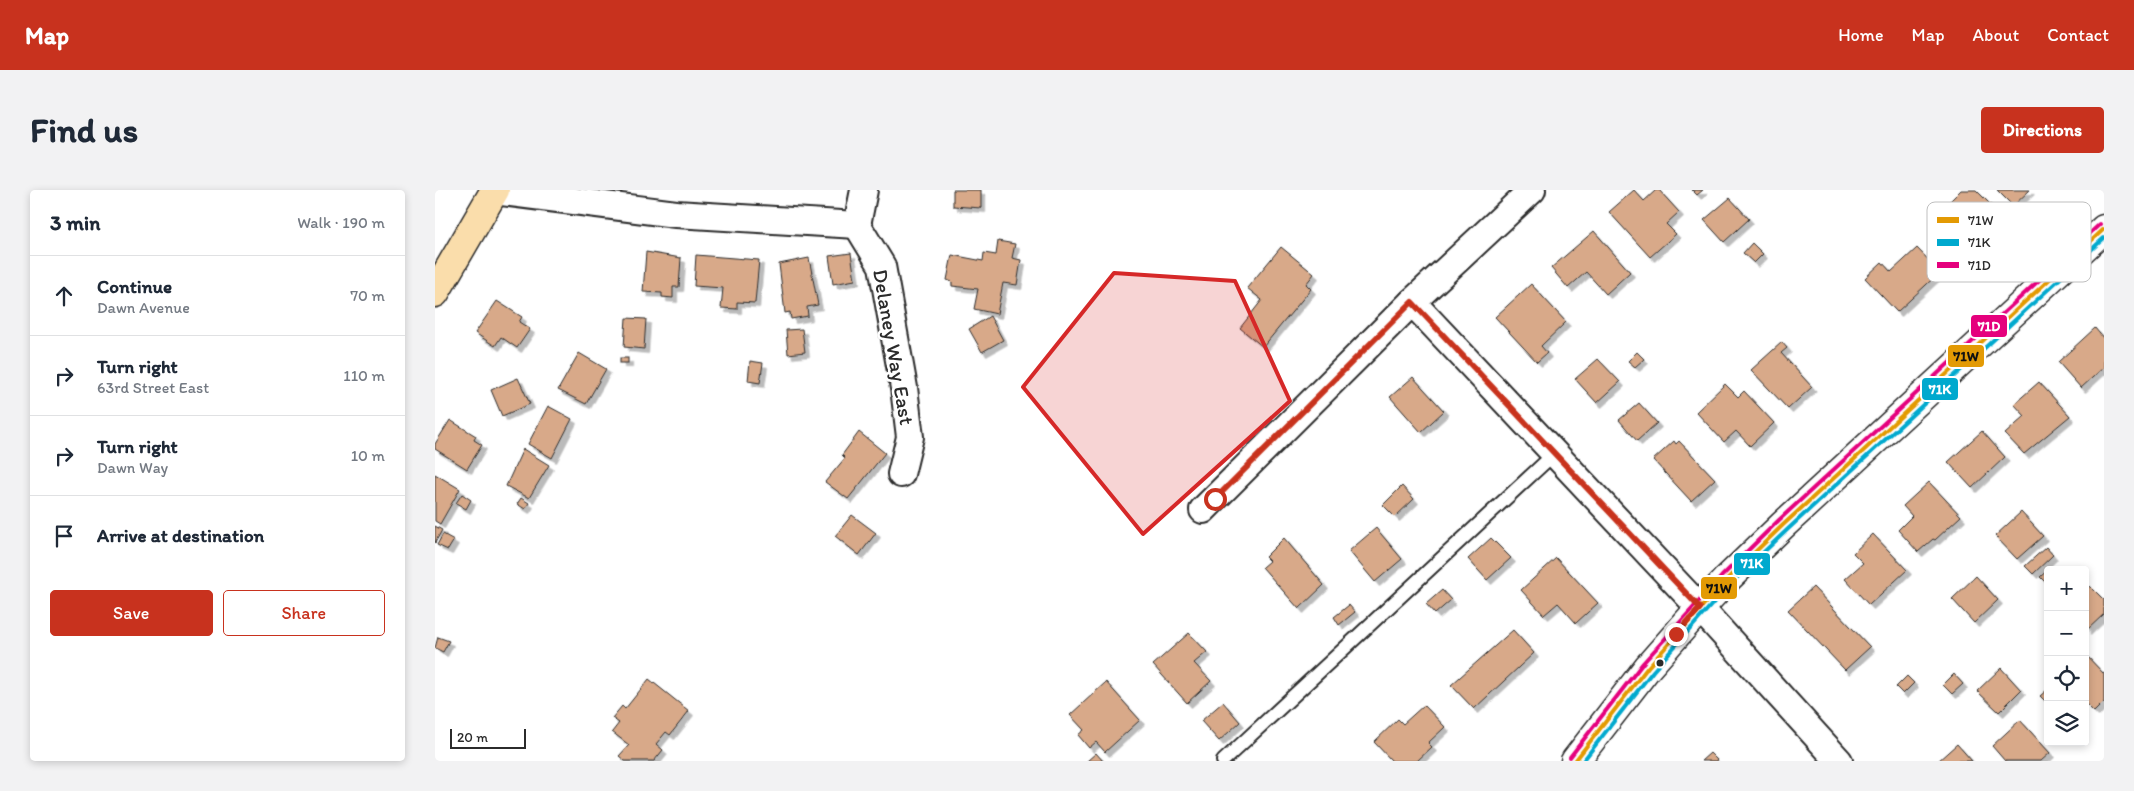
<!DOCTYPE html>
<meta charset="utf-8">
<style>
:root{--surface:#fff;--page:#f2f2f3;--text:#1f2937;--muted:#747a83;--line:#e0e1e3;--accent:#c8321e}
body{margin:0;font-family:Itim,sans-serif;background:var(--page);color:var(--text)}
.controls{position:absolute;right:15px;bottom:15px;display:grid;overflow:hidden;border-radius:5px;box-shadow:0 2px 8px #0003}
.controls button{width:45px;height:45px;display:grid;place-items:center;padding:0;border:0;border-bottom:1px solid var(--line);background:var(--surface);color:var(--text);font:25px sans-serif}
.scale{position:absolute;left:15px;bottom:12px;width:76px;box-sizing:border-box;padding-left:5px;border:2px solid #2b2b2b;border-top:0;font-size:14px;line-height:18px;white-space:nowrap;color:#2b2b2b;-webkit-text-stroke:4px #fff;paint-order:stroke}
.stop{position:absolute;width:15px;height:15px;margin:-11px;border:4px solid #c8321e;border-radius:50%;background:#fff}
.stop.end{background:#c8321e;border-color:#fff;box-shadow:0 1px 5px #0008}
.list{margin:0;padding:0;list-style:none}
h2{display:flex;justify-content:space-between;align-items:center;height:65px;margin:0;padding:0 20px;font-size:21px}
h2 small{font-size:16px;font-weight:400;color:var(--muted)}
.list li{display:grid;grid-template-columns:32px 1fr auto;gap:15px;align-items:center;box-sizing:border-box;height:80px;padding:0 20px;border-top:1px solid var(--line)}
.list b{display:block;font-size:19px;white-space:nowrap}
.list p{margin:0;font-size:16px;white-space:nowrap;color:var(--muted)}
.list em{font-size:16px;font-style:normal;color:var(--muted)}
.actions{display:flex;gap:10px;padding:15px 20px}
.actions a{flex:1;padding:11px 0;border:1px solid var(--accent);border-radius:5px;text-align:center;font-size:18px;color:var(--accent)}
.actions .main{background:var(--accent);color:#fff}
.icon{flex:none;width:28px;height:28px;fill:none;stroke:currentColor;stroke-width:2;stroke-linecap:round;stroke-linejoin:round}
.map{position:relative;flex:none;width:1669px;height:571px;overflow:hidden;border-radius:5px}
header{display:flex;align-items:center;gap:30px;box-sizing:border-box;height:70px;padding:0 25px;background:var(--accent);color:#fff}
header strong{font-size:24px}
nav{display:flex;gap:28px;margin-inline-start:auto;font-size:18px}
.intro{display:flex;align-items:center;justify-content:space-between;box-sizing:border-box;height:120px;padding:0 30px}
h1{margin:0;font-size:35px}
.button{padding:12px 22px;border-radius:5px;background:var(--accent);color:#fff;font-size:18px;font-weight:700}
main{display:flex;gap:30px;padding:0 30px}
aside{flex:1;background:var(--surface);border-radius:5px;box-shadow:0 2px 8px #0003}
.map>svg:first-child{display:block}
.building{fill:#d8a989;stroke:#2b2b2b;filter:url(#shadow)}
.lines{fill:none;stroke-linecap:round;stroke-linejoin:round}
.lane-casing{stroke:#2b2b2b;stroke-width:16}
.street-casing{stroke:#2b2b2b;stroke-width:30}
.secondary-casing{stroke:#2b2b2b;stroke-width:31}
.primary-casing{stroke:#2b2b2b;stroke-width:31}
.lane{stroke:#fff;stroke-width:12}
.street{stroke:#fff;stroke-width:26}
.secondary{stroke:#fff;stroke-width:28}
.primary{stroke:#faddab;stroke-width:28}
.bus-1-casing{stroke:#fff;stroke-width:8}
.bus-2-casing{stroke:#fff;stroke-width:8}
.bus-3-casing{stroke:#fff;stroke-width:8}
.bus-1{stroke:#e39a04;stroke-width:4}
.bus-2{stroke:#00a9ce;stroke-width:4}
.bus-3{stroke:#e5007d;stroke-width:4}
.route{stroke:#c8321e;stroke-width:6}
.marked{fill:#d62828;fill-opacity:0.2;stroke:#d62828;stroke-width:4;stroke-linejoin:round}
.bus-dot{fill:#2b2b2b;stroke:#fff;stroke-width:2}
.labels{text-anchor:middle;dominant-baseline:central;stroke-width:5;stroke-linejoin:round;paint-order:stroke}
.street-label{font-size:21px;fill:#2b2b2b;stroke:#fff}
.key{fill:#fff;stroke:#bfbfbf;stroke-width:1}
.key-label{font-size:14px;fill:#2b2b2b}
.line-badge{stroke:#fff;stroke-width:2}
.badge-label{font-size:14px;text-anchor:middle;font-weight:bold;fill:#fff}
.pale-badge-label{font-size:14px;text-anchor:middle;font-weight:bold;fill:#111}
</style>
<header>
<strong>Map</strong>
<nav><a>Home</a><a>Map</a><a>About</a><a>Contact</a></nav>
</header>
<div class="intro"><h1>Find us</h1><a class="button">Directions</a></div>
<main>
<aside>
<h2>3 min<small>Walk · 190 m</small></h2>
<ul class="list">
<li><svg class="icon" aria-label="ahead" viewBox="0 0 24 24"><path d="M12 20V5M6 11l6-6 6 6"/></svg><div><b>Continue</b><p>Dawn Avenue</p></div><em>70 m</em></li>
<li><svg class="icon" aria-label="right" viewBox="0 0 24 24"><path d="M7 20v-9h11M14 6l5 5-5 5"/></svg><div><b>Turn right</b><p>63rd Street East</p></div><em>110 m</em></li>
<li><svg class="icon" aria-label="right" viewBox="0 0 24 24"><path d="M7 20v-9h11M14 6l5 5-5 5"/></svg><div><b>Turn right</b><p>Dawn Way</p></div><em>10 m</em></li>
<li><svg class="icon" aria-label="arrive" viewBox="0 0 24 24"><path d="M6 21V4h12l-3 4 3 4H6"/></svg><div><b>Arrive at destination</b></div></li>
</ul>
<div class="actions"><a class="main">Save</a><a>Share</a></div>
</aside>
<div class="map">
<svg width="1669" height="571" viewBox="0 0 1669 571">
<defs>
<filter id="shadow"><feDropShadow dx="4.5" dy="4.5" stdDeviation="0" flood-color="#0004"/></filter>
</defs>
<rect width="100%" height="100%" fill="#fff"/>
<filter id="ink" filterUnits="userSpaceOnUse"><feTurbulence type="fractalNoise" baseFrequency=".02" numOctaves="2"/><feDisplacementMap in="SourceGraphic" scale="10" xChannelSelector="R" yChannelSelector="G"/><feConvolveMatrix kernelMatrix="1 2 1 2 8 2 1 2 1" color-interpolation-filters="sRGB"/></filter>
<g filter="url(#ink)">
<g class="building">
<path d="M 518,0 L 546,0 L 546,18 L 518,16 Z"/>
<path d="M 1199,0 L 1209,11 L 1221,0 L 1224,0 L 1244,22 L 1231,34 L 1241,44 L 1215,67 L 1174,22 Z"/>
<path d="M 1257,0 L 1268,0 L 1262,5 Z"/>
<path d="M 1526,0 L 1541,0 L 1567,26 L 1524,67 L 1500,42 L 1516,26 L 1508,18 Z"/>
<path d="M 1562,0 L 1595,0 L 1578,16 Z"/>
<path d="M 1295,8 L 1314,29 L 1289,52 L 1269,30 Z"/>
<path d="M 1159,41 L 1195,82 L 1171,104 L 1151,82 L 1133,98 L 1116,78 Z"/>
<path d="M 563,51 L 580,54 L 577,68 L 586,70 L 582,95 L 568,93 L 562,124 L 539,119 L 543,99 L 517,96 L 517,92 L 512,90 L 517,65 L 548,71 L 549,63 L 561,65 Z"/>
<path d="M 1317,53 L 1328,64 L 1319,73 L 1308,63 Z"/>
<path d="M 846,57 L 879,84 L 871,94 L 876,99 L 828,157 L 805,138 L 827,110 L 812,98 Z"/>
<path d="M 1482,58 L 1505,82 L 1462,122 L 1430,88 L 1447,72 L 1456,82 Z"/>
<path d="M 211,62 L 246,68 L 244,97 L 238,97 L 238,108 L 227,107 L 227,103 L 208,102 Z"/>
<path d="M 416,63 L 420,90 L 398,94 L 394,66 Z"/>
<path d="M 261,65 L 324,70 L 320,113 L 302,112 L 302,119 L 286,118 L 288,98 L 259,96 Z"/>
<path d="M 374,68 L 383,115 L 372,117 L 373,126 L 356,129 L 355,122 L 350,123 L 344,74 Z"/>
<path d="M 1096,94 L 1131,132 L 1106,156 L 1112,163 L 1102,172 L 1060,127 Z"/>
<path d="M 62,111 L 87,127 L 84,132 L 95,139 L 82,158 L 66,147 L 60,156 L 40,143 Z"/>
<path d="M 555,126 L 568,150 L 547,162 L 534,139 Z"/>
<path d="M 191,128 L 211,129 L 209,159 L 189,157 Z"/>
<path d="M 1660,138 L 1669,149 L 1669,177 L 1646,198 L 1623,172 Z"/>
<path d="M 367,139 L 370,162 L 353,164 L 351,140 Z"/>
<path d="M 1347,152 L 1352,158 L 1346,163 L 1377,197 L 1353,219 L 1316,180 Z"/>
<path d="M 1202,162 L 1209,169 L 1200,177 L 1193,171 Z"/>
<path d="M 144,163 L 171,179 L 151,214 L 123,200 Z"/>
<rect x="185" y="168" width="8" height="5"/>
<path d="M 1163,169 L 1185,192 L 1162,213 L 1140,189 Z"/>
<path d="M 315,171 L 328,173 L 325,193 L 313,191 Z"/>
<path d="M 978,187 L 1009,221 L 986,242 L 955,207 Z"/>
<path d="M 83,188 L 95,214 L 67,226 L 56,200 Z"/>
<path d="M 1604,192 L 1635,226 L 1589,264 L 1570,244 L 1590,226 L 1579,214 Z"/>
<path d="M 1290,194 L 1303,207 L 1309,201 L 1339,233 L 1315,256 L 1301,241 L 1289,252 L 1261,222 Z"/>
<path d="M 1204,213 L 1222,233 L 1202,251 L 1184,230 Z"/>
<path d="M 113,216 L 137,229 L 117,268 L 93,254 Z"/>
<path d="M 15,230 L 41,246 L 39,250 L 47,255 L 32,279 L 0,259 L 0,254 Z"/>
<path d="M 1547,241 L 1570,267 L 1537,298 L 1513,272 Z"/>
<path d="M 424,242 L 450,263 L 413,309 L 390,292 L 410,268 L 407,265 Z"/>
<path d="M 1239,251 L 1241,254 L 1244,251 L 1280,289 L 1256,311 L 1218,270 Z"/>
<path d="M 88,259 L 114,275 L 94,308 L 71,296 Z"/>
<path d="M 0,284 L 25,299 L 5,334 L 0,331 Z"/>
<path d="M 1494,292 L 1526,326 L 1500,350 L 1498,349 L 1483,362 L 1463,340 L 1477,326 L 1468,316 Z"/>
<path d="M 967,296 L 979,309 L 960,327 L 948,315 Z"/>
<path d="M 27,304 L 36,310 L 31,319 L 21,313 Z"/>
<path d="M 86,308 L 94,313 L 90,319 L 82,314 Z"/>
<path d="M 1586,322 L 1608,346 L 1582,369 L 1560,346 Z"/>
<path d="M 417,325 L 441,343 L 424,365 L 400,346 Z"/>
<path d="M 0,336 L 7,340 L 0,353 Z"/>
<path d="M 941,338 L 967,369 L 940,392 L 914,361 Z"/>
<path d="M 8,344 L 19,350 L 13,360 L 2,355 Z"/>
<path d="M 1438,344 L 1472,380 L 1434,415 L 1410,389 L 1428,373 L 1418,363 Z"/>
<path d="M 849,348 L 889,395 L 864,419 L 827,377 L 834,371 L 830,367 Z"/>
<path d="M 1056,348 L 1076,368 L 1052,390 L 1033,369 Z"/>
<path d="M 1611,357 L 1618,365 L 1598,384 L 1590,376 Z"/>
<path d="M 1121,368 L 1163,413 L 1141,433 L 1123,413 L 1109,425 L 1086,400 Z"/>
<path d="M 1616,377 L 1619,380 L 1613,380 L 1612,394 L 1605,387 Z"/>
<path d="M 1541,386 L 1563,410 L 1539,433 L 1517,409 Z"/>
<path d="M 1655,396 L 1669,410 L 1669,424 L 1651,441 L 1650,400 Z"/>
<path d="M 1378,397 L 1435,457 L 1410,480 L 1353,420 Z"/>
<path d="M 1007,400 L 1016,410 L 1000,424 L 991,414 Z"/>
<path d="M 914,415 L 920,422 L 904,435 L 899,427 Z"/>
<path d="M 1078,440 L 1099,463 L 1039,519 L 1016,495 Z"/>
<path d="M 754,443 L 772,462 L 759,473 L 776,491 L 752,513 L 718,475 Z"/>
<path d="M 3,447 L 14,451 L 8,462 L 0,458 Z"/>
<path d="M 1650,464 L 1669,484 L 1669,512 L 1659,522 L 1650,513 Z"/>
<path d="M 1566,478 L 1586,500 L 1564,522 L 1542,501 Z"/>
<path d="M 1519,484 L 1528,494 L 1517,504 L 1508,495 Z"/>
<path d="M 1472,486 L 1479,493 L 1468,504 L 1461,497 Z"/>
<path d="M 214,489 L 254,521 L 235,545 L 231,542 L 221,554 L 228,560 L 219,571 L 190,571 L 184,566 L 194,555 L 177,542 L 184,533 L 177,528 L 187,516 L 190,519 Z"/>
<path d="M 671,492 L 705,530 L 670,562 L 661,552 L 654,558 L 643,545 L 649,540 L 635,525 Z"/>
<path d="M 1613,499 L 1613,514 L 1605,506 Z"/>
<path d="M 788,512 L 805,532 L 784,551 L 766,531 Z"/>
<path d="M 989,515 L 1010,537 L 993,553 L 997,557 L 982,571 L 957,571 L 939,552 L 963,529 L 968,534 Z"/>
<path d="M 1585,530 L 1615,563 L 1606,571 L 1570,571 L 1557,556 Z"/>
<path d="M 1522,554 L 1537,571 L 1503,571 Z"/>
<path d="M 661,563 L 668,571 L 652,571 Z"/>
<path d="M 1275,563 L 1283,571 L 1266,571 Z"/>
</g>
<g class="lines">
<g class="lane-casing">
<path id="lane" d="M 788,571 L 1119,264"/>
</g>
<g class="street-casing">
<g id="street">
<path d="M 59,1 L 241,24 L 422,35"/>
<path d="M 422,35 L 447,76 L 469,198 L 475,247 L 466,284"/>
<path d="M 422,35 L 429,0"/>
<path d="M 977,112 L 1265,418 L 1404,571"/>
<path d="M 768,320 L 977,112 L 1097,0"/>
</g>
</g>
<g class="secondary-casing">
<path id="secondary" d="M 1140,571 L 1213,477 L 1265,418 L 1291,390 L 1348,335 L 1669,39"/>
</g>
<g class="primary-casing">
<path id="primary" d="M 0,103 L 60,0"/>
</g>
<use href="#lane" class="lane"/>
<use href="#street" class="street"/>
<use href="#secondary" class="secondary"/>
<use href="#primary" class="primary"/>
<g class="bus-1-casing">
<path id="bus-1" d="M 1140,571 L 1213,477 L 1291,390 L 1348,335 L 1669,39"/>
</g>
<g class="bus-2-casing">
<path id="bus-2" d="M 1148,571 L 1218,481 L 1295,394 L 1352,340 L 1669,48"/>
</g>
<g class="bus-3-casing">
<path id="bus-3" d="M 1135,567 L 1208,473 L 1287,386 L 1344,330 L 1665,34"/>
</g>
<use href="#bus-1" class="bus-1"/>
<use href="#bus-2" class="bus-2"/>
<use href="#bus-3" class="bus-3"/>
</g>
</g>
<g class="lines" filter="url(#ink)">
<path class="route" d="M 780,309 L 977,112 L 1265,418 L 1241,444"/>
</g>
<path class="marked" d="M 679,83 L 800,91 L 855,211 L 708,344 L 588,197 Z"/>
<circle class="bus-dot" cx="1225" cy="473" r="4.5"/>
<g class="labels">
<g class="street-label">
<text transform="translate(459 157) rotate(80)">Delaney Way East</text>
</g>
</g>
<rect x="1492" y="12" width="164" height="80" rx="8" class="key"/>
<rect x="1502" y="27" width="22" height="6" fill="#e39a04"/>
<rect x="1502" y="49" width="22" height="7" fill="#00a9ce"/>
<rect x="1502" y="72" width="22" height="6" fill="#e5007d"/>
<g class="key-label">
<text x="1533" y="35">71W</text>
<text x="1533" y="57">71K</text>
<text x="1533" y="80">71D</text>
</g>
<g class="line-badge">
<rect x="1535" y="124" width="38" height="24" rx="5" fill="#e5007d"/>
<rect x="1512" y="154" width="38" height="24" rx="5" fill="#e39a04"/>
<rect x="1486" y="187" width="38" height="24" rx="5" fill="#00a9ce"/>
<rect x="1298" y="362" width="38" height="24" rx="5" fill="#00a9ce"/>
<rect x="1265" y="386" width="38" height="24" rx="5" fill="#e39a04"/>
</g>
<g class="badge-label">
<text x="1554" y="141">71D</text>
<text x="1505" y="204">71K</text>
<text x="1317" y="378">71K</text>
</g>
<g class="pale-badge-label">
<text x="1531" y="171">71W</text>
<text x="1284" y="403">71W</text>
</g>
</svg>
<div class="controls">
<button>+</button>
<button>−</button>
<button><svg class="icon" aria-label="locate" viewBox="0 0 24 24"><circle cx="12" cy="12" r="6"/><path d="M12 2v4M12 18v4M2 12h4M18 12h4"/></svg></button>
<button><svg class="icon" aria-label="layers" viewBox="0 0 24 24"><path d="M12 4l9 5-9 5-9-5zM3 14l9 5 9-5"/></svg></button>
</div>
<div class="scale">20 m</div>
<div class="stop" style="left:780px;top:309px"></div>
<div class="stop end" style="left:1241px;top:444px"></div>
</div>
</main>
